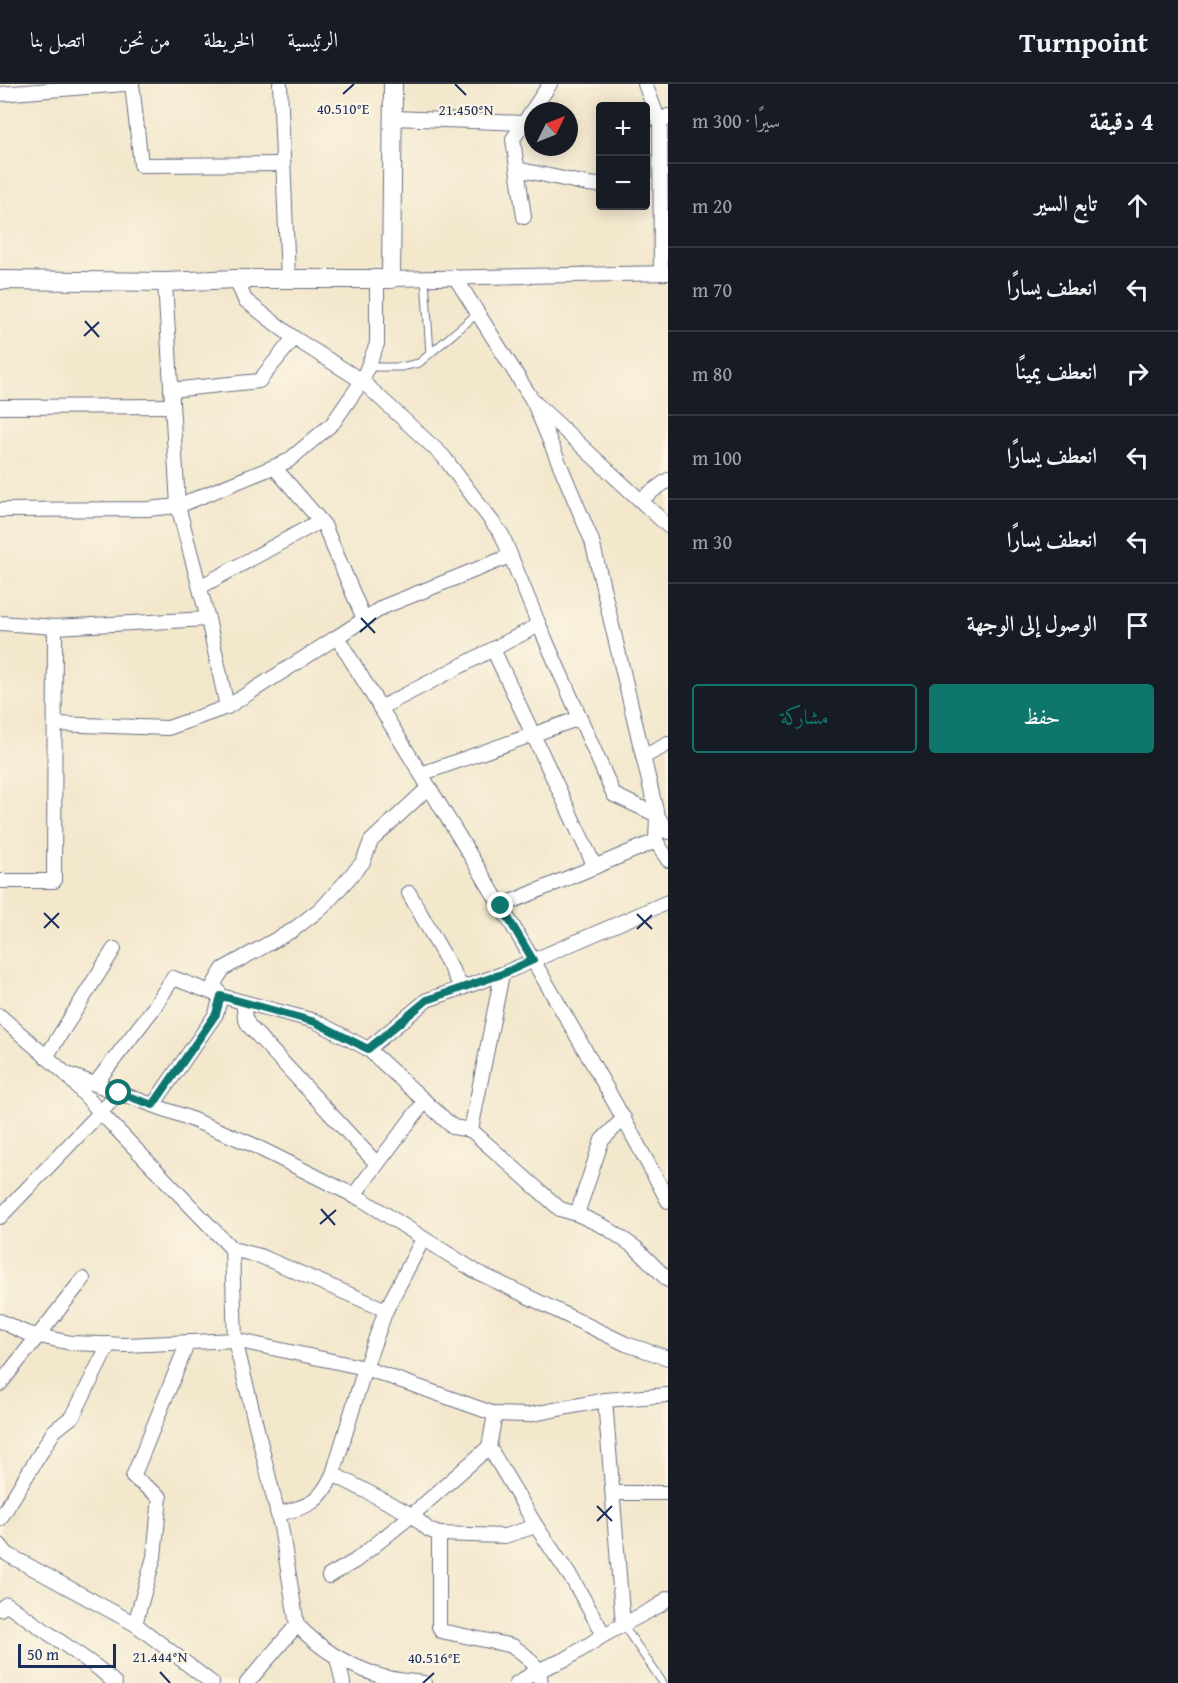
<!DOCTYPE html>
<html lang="ar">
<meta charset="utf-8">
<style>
:root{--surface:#171b24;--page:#20242c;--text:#f1f3f6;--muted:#9ea1a6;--line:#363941;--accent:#0f766e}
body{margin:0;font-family:"Gentium Book Plus",Amiri,serif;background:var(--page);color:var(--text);direction:rtl}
.controls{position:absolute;right:18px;top:18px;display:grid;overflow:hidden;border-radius:6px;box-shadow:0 3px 15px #0003}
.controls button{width:54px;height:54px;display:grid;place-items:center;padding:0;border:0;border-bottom:2px solid var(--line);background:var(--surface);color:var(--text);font:30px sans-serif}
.compass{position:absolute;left:524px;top:18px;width:54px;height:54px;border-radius:50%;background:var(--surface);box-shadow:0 3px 15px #0003;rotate:47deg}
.scale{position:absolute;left:18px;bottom:15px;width:98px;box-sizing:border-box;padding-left:6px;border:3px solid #1b2f5e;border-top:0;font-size:16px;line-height:21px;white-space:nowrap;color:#1b2f5e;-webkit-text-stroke:4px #fcf5e5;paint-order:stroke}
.stop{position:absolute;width:18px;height:18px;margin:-14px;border:4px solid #0f766e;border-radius:50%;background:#fff}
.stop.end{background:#0f766e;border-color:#fff;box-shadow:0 2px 6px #0008}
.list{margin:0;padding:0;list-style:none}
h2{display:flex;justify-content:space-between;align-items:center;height:78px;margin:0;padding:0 24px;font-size:26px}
h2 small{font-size:20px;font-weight:400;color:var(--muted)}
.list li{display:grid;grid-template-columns:39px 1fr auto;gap:18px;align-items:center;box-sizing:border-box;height:84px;padding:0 24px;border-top:2px solid var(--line)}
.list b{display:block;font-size:22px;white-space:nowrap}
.list em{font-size:20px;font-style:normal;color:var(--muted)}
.actions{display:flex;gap:12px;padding:18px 24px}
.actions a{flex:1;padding:14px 0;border:2px solid var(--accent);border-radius:6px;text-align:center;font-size:21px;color:var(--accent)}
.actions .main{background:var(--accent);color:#fff}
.icon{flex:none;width:33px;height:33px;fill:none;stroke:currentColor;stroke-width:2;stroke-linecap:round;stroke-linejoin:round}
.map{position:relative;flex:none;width:668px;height:1599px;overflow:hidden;direction:ltr}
header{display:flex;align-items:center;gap:36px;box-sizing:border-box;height:84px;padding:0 30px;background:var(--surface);border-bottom:2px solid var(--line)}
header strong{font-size:28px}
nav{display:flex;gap:33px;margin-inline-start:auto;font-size:21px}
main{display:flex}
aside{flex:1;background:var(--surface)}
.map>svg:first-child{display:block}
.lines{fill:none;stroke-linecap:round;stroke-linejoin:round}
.service-casing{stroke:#676f84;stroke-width:9}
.minor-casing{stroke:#676f84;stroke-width:16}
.secondary-casing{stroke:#676f84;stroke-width:20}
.service{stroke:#fff;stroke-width:7}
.minor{stroke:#fff;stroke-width:14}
.secondary{stroke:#fff;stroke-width:18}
.route{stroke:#0f766e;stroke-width:8}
.ticks{fill:none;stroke:#1b2f5e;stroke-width:2}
.ticks-label{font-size:15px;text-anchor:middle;fill:#1b2f5e;stroke:#fcf5e5;stroke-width:4.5;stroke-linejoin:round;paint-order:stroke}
</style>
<header>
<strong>Turnpoint</strong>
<nav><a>الرئيسية</a><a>الخريطة</a><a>من نحن</a><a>اتصل بنا</a></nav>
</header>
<main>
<aside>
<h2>4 دقيقة<small>سيرًا · 300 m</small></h2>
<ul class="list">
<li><svg class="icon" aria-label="ahead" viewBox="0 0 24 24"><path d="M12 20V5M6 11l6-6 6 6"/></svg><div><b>تابع السير</b></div><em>20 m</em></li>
<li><svg class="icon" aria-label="left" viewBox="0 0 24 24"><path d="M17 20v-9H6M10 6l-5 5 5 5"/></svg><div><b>انعطف يسارًا</b></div><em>70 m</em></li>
<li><svg class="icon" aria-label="right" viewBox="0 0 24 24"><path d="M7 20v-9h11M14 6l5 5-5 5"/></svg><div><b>انعطف يمينًا</b></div><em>80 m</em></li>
<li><svg class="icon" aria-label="left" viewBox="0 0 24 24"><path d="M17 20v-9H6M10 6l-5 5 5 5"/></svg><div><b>انعطف يسارًا</b></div><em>100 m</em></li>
<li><svg class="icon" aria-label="left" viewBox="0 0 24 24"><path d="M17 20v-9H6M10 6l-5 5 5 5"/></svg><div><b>انعطف يسارًا</b></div><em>30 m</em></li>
<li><svg class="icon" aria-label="arrive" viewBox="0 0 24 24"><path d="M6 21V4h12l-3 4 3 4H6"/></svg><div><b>الوصول إلى الوجهة</b></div></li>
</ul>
<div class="actions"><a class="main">حفظ</a><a>مشاركة</a></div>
</aside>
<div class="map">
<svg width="668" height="1599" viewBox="0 0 668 1599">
<rect width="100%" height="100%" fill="#fcf5e5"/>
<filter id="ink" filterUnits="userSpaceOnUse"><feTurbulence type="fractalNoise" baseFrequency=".0167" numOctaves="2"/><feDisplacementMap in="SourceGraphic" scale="12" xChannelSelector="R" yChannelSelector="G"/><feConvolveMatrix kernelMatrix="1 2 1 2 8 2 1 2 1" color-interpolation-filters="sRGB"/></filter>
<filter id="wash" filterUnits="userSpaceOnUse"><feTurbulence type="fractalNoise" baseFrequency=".008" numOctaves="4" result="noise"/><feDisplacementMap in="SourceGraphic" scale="24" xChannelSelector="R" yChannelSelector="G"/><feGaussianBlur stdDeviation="1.35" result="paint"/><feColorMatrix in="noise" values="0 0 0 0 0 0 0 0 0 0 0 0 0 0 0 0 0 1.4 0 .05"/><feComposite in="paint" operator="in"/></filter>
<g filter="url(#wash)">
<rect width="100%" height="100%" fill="#f3e7cc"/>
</g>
<g filter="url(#ink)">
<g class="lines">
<g class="service-casing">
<g id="service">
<path d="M 425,194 L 430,270"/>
<path d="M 367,283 L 401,283 L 419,279 L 478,229"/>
<path d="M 623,1541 L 663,1599"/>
</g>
</g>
<g class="minor-casing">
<g id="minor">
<path d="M 132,0 L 141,81 L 283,80"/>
<path d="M 280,0 L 288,195"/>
<path d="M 645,0 L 660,40 L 668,32"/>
<path d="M 0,10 L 124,0"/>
<path d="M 393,34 L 524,39"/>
<path d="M 660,40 L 661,189"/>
<path d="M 517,85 L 587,100 L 600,101"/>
<path d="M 524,133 L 513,55 L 550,0"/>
<path d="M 455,193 L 533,317 L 668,442"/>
<path d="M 377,195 L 377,260 L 362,297 L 443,372 L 502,451 L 539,541 L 614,711 L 657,731 L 668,748"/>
<path d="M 391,195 L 668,189"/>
<path d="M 165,198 L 178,422 L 208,535 L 227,623"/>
<path d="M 171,306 L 259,297 L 294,254"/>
<path d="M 533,317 L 592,457 L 657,731 L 656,757 L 668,776"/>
<path d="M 0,323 L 172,322"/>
<path d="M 274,383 L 324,441 L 364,535"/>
<path d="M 640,416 L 668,396"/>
<path d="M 0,426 L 148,425 L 178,422 L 288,377 L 333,339 L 362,297 L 294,254 L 245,216 L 236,195"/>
<path d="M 510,472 L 383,523 L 337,553 C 451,739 566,924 668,1117"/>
<path d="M 200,503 L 320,437"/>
<path d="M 0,539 L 55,543 L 208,535"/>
<path d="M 493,565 L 595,783"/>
<path d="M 380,624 L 539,541"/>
<path d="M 55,640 L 168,644 L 227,623 L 337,553"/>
<path d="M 643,673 L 668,660"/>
<path d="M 421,690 L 580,634"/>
<path d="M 429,703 L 371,757 L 363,778 L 324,822 L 293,846 L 223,885 L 214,900 L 221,912 L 315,937 L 368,965 L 427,916 L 502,890"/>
<path d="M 0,797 L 54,797 L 55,543"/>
<path d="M 409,809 L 462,904"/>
<path d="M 501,822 L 656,757"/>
<path d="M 243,918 L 245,934 L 249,942 L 377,1080"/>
<path d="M 0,932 L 65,989 L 100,1028 L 232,1165 L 235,1256 L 281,1443 L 297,1541 L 247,1599"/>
<path d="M 368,965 L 453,1043 L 471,1046"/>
<path d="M 46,973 L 114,865"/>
<path d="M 67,990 L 186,1033 L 251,1060 L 363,1116 L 475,1187 L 626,1260 L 668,1274"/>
<path d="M 95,1000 L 153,925 L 173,894 L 221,912 L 216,930 L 153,1021"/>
<path d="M 624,1034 L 602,1056 L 577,1130 L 607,1144 L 636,1164 L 668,1196"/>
<path d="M 353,1112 L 425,1017"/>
<path d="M 577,1130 L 560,1125 L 471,1046 L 502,890 L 668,818"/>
<path d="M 0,1133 L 119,1009"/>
<path d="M 423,1155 L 386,1226 L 365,1284 L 333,1390 L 412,1431 L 429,1446 L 439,1450 L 505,1452 L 536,1442 L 574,1498 L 604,1551"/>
<path d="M 232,1165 L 260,1172 L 386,1226"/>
<path d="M 0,1237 L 26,1249 L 71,1259 L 127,1261 L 235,1256 L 365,1284 L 495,1330 L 528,1331 L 605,1316 L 668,1311"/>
<path d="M 0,1300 L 83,1195"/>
<path d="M 605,1316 L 623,1541"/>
<path d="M 495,1330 L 489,1363 L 536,1442"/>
<path d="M 613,1409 L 668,1409"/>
<path d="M 278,1430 C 309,1422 319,1420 333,1390"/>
<path d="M 0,1435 L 54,1347 L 73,1332 L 109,1260"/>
<path d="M 439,1450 L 439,1542 L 441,1547 L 513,1562 L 526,1572 L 539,1586 L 541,1599"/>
<path d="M 0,1461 L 7,1470 L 135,1540 L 154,1473 L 160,1413 L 133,1393 L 188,1258"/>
<path d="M 329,1492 L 355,1477 L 412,1431 L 489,1363"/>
<path d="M 0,1525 L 7,1520 L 98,1584 L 115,1599"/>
<path d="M 135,1540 L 212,1599"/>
<path d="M 297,1541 C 322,1566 343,1579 377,1591 C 391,1596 409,1597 424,1599"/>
<path d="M 337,1574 L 343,1599"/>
<path d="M 517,1599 L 539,1586 L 566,1575 L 604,1551 L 660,1521 L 668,1514"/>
</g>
</g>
<g class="secondary-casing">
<path id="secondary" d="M 0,196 L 165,198 L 236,195 L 391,195 L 393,0"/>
</g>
<use href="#service" class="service"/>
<use href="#minor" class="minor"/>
<use href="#secondary" class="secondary"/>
</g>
</g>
<g class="lines" filter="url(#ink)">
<path class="route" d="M 119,1009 L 153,1021 L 216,930 L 221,912 L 315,938 L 368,965 L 427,916 L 502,890 L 533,876 L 501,822"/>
</g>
<path class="ticks" d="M 455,0 L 466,11M 343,10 L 354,0M 85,237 L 99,253M 84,252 L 99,238M 361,534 L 375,549M 360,548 L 376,534M 44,829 L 59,844M 637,830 L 652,845M 44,844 L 59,829M 637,845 L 652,831M 321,1125 L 335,1141M 320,1140 L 336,1126M 597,1422 L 612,1437M 597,1437 L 612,1422M 160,1588 L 170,1599M 423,1599 L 434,1589"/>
<g class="ticks-label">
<text x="343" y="30">40.510°E</text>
<text x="466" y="31">21.450°N</text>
<text x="160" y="1578">21.444°N</text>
<text x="434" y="1579">40.516°E</text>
</g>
</svg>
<div class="controls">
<button>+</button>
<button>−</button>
</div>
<svg class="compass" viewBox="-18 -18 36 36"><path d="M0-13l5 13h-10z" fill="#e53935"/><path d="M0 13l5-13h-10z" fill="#9ea1a6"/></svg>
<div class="scale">50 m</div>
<div class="stop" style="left:119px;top:1009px"></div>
<div class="stop end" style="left:501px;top:822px"></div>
</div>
</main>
